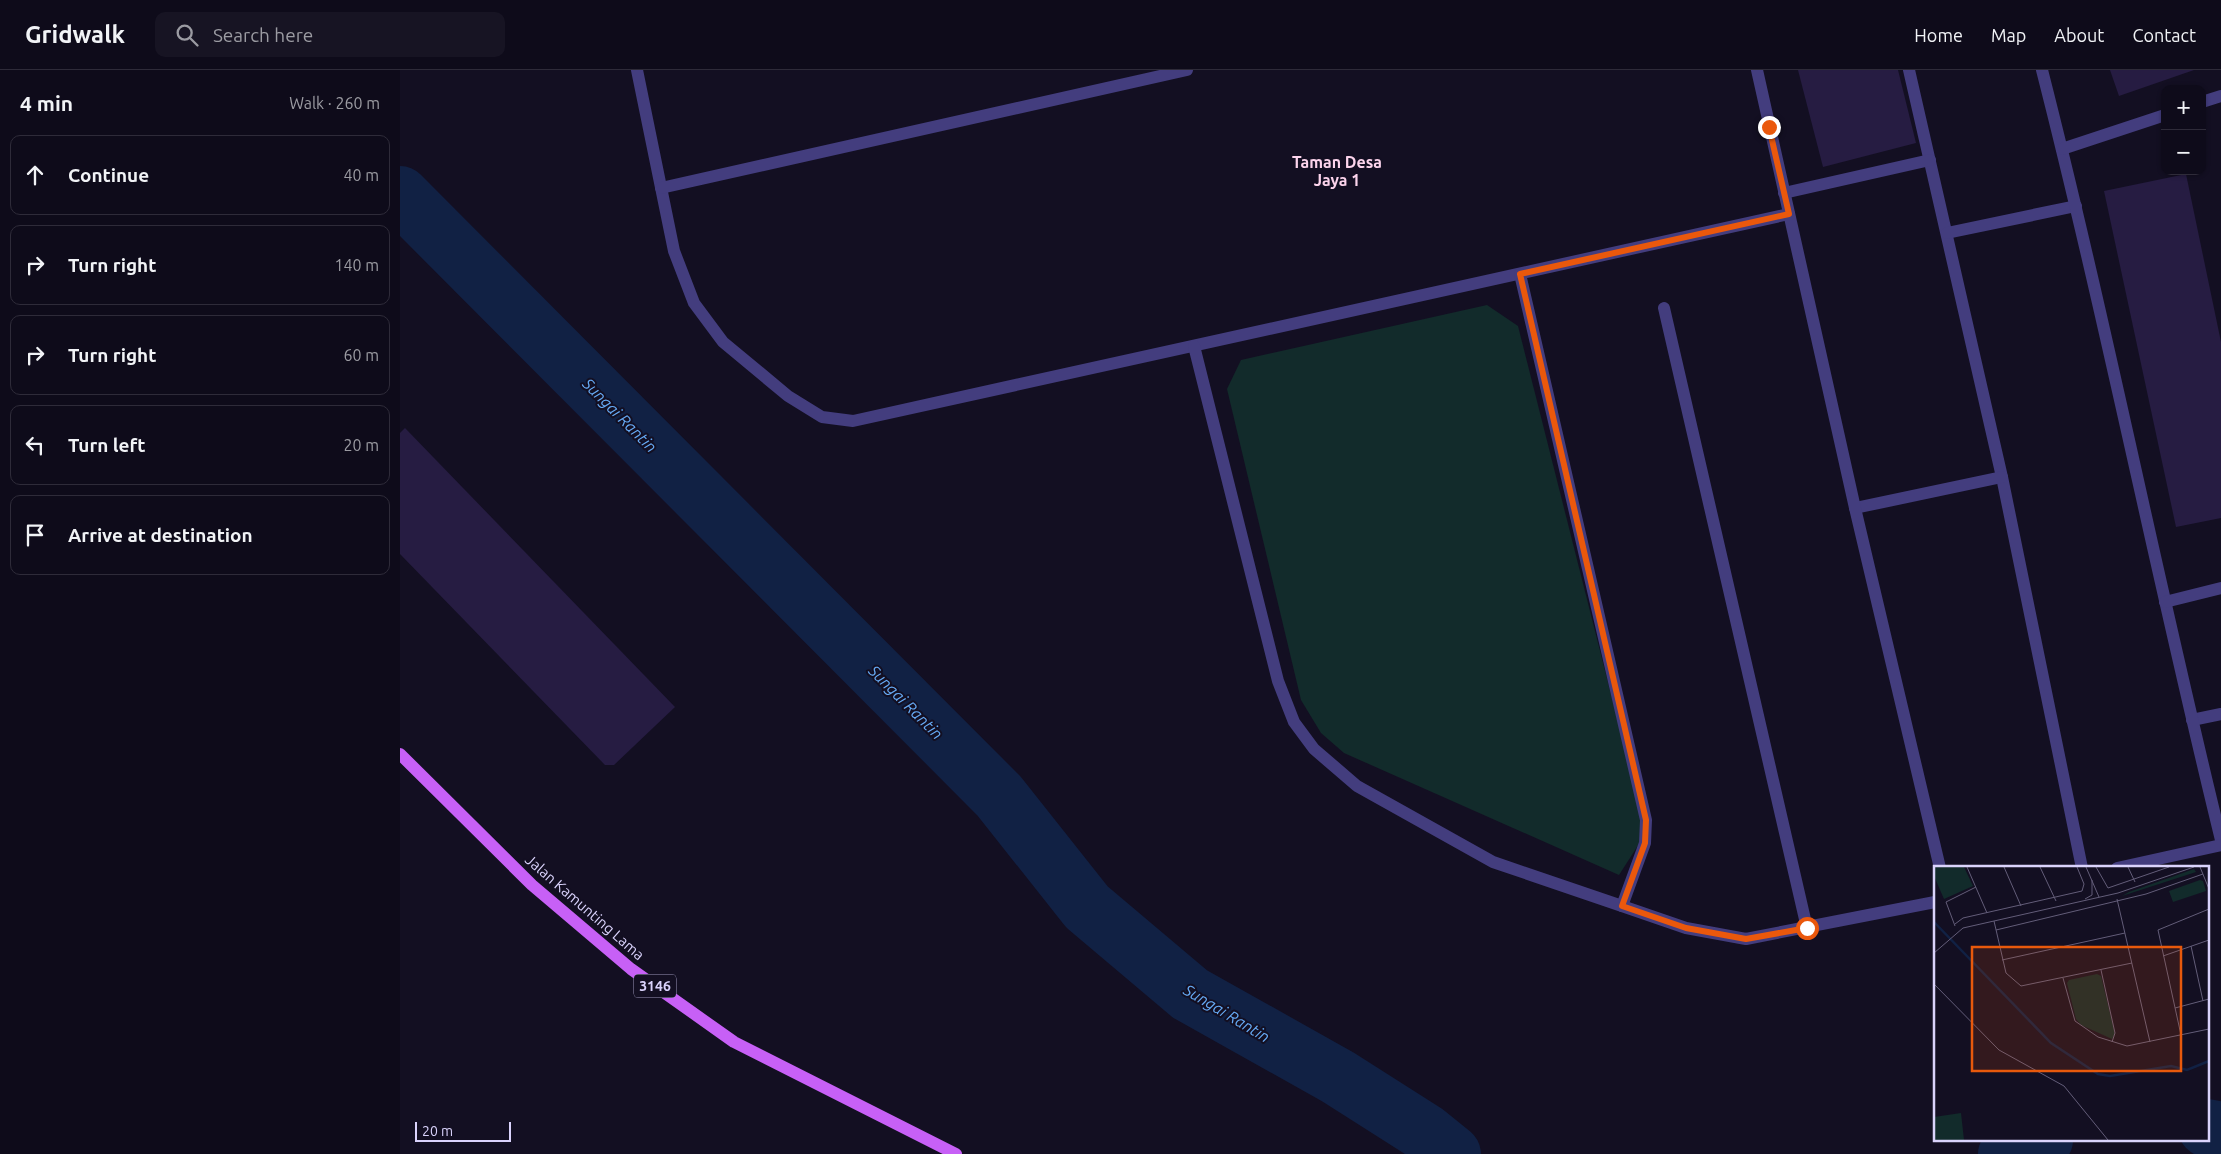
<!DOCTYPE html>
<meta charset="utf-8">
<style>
:root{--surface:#0e0b1a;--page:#171423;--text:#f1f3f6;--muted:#9b9ba2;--line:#2e2b39}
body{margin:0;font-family:Ubuntu,sans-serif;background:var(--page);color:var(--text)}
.controls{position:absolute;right:15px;top:15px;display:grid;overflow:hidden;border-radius:10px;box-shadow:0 1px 4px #0004}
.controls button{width:45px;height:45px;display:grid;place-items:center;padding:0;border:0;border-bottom:1px solid var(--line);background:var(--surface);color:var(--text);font:25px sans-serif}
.scale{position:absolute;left:15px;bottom:12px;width:96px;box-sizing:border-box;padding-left:5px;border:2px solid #dad3fc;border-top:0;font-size:14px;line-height:18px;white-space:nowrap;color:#dad3fc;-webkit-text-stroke:4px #130f22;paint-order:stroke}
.stop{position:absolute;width:15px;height:15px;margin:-11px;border:4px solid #ea580c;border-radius:50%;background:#fff}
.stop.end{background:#ea580c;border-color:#fff;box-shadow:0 1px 5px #0008}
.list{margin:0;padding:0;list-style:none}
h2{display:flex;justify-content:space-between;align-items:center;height:65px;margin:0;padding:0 20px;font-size:21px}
h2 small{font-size:16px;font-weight:400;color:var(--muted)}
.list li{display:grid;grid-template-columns:32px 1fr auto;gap:15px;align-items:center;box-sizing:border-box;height:80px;margin:0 10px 10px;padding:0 10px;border:1px solid var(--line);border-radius:10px}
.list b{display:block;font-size:19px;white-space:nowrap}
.list em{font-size:16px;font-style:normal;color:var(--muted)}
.icon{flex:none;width:28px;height:28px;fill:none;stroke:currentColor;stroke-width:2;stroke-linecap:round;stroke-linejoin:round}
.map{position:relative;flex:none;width:1821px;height:1084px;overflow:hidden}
header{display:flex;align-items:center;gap:30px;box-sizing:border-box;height:70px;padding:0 25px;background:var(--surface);border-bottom:1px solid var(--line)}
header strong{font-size:24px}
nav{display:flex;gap:28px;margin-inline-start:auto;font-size:18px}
.search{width:350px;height:45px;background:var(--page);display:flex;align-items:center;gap:12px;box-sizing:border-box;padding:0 18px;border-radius:10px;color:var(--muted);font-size:19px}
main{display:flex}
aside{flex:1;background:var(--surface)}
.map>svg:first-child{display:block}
.green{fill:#122b2b}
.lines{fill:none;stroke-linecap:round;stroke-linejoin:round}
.river{stroke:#112144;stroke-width:58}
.building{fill:#261c42}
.service{stroke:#433d7e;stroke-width:12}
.minor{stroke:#433d7e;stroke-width:12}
.primary{stroke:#c760f6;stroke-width:12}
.route{stroke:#ea580c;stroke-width:6}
.labels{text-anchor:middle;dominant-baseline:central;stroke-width:4;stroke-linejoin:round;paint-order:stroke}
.shield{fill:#130f22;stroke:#9e98bb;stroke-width:1}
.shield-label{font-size:14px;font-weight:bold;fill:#dad3fc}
.street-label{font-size:15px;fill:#dad3fc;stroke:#130f22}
.neighbourhood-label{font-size:16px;font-weight:bold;fill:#fcd4ec;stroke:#130f22}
.water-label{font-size:16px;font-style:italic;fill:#67abf6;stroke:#130f22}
.inset-river{fill:none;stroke:#112144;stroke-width:2.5}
.inset-road{fill:none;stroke:#635d79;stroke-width:1}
.view{fill:#e8590c;fill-opacity:0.15;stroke:#e8590c;stroke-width:2.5}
.inset-edge{fill:none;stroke:#dad3fc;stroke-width:2.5}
</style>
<header>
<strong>Gridwalk</strong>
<div class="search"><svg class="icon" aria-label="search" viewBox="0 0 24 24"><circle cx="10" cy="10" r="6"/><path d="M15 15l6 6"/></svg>Search here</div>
<nav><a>Home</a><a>Map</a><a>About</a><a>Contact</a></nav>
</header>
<main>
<aside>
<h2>4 min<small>Walk · 260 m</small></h2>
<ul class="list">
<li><svg class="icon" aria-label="ahead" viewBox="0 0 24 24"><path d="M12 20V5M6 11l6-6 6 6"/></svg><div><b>Continue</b></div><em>40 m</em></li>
<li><svg class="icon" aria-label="right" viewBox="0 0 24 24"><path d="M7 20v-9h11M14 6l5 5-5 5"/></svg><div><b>Turn right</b></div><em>140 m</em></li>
<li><svg class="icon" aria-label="right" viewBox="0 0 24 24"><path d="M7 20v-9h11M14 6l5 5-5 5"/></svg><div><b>Turn right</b></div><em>60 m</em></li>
<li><svg class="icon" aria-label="left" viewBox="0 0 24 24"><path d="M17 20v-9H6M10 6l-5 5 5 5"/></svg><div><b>Turn left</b></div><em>20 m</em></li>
<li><svg class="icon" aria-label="arrive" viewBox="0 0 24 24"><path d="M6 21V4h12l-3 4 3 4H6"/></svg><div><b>Arrive at destination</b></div></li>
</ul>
</aside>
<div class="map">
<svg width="1821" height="1084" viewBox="0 0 1821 1084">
<rect width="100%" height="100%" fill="#130f22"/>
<path class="green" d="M 1087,235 L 1118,256 L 1246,763 L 1219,805 L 944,683 L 921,663 L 901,630 L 827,319 L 841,290 Z"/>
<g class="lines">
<g class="river">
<path d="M 0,125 L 599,726 L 687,837 L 790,924 L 938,1007 L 1026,1063 L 1052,1084"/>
<path d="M 1807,1058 L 1821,1061"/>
<path d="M 1607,1084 L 1626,1082 L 1644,1070"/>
</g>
</g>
<g class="building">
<path d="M 1398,0 L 1498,0 L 1516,73 L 1423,97 Z"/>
<path d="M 1710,0 L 1794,0 L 1719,26 Z"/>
<path d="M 1786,104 L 1821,272 L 1821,448 L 1776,457 L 1704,121 Z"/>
<path d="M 5,358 L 275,637 L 214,695 L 205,695 L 0,484 L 0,363 Z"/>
</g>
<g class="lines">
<g class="service">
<path d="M 1509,0 L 1602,407 L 1682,798"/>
<path d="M 1384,123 L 1530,90"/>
<path d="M 1547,163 L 1676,136"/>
<path d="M 1264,238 L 1407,858"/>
<path d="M 1455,438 L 1602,407"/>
<path d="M 1792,650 L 1821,644"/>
</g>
<g class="minor">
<path d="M 237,0 L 274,181 L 294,233 L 323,272 L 388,326 L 422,347 L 453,351 L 1389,144"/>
<path d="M 1357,0 L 1455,438 L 1540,798"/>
<path d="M 1642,0 C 1707,255 1758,514 1821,770"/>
<path d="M 1802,32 L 1821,26"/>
<path d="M 1662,79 L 1765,45"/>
<path d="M 261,118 L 787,0"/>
<path d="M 1120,204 L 1246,750 L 1245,773 L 1222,836"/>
<path d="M 794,276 L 878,611 L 894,652 L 914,679 L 957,716 L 1093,792 L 1222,836 L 1286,858 L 1346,869 L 1535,832"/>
<path d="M 1765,532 L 1821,518"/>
<path d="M 1717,798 L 1821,775"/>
</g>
<path class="primary" d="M 0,684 L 132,815 L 231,899 L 334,972 L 556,1084"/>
</g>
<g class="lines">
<path class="route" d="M 1369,57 L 1389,144 L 1120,204 L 1246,750 L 1245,773 L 1222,836 L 1286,858 L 1346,869 L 1407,858"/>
</g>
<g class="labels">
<rect class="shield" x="234" y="904.5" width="42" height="23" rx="4"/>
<g class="shield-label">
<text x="255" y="916">3146</text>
</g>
<g class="street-label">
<text transform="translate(185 837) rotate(41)">Jalan Kamunting Lama</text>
</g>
<g class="neighbourhood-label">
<text x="937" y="92">Taman Desa<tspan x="937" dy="18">Jaya 1</tspan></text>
</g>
<g class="water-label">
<text transform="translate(220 345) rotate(45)">Sungai Rantin</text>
<text transform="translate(506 632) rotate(45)">Sungai Rantin</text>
<text transform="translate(827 943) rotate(31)">Sungai Rantin</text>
</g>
</g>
<g transform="translate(1534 796)">
<rect width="275" height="275" fill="#130f22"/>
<path d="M 0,1 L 30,1 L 39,20 L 10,33 L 0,10 ZM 260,3 L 262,6 L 188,30 L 195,26 ZM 266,14 L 269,15 L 272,25 L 239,36 L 235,25 ZM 163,108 L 167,110 L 181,168 L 178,173 L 147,159 L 142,153 L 133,117 L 135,114 ZM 27,247 L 30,274 L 0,274 L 0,251 Z" fill="#122b2b"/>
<path class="inset-river" d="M 0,56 L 117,177 L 164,208 L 176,210 L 237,200 L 253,204 L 275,195"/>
<path class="inset-road" d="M 33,1 L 53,47M 70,1 L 87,40M 106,1 L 122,35M 152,1 L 165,31M 162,1 L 174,22 L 235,1M 194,1 L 201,16M 266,1 L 275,23M 151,33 L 158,29 L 158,14M 183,33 L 216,176M 60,55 L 72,107 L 87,120 L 198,97M 21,58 L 29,52 L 148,25 L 150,18 L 143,1M 21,60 L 12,36 L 42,21M 62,64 L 212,28 L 269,8M 257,80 L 269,135M 0,87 L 29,62 L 184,27 L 260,1M 229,90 L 275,74M 68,94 L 191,67M 167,104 L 181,167 L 178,176M 129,112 L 141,155 L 164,171 L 193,180 L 275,163M 0,118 L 65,184 L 130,220 L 174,274M 241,142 L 275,133M 247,169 L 224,64 L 275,43"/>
<path class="view" d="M 38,81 L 247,81 L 247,205 L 38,205 Z"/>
<rect width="275" height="275" class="inset-edge"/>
</g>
</svg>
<div class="controls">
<button>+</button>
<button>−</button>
</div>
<div class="scale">20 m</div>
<div class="stop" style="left:1407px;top:858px"></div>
<div class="stop end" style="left:1369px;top:57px"></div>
</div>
</main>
